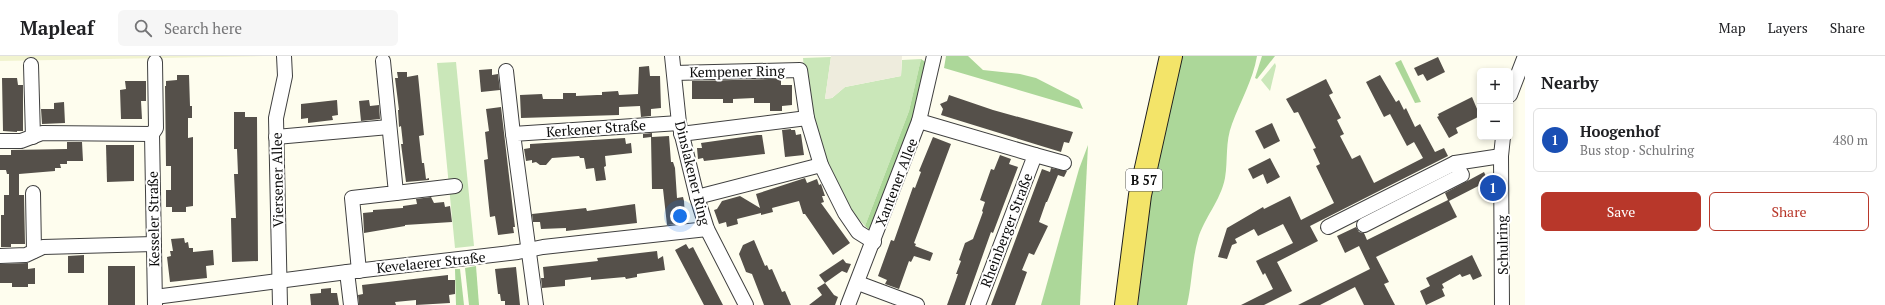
<!DOCTYPE html>
<meta charset="utf-8">
<style>
:root{--surface:#fff;--page:#f6f6f6;--text:#202124;--muted:#757577;--line:#e0e0e0;--accent:#b8372a}
body{margin:0;font-family:"PT Serif",serif;background:var(--page);color:var(--text)}
.controls{position:absolute;right:12px;top:12px;display:grid;overflow:hidden;border-radius:6px;box-shadow:0 2px 6px #0003}
.controls button{width:36px;height:36px;display:grid;place-items:center;padding:0;border:0;border-bottom:1px solid var(--line);background:var(--surface);color:var(--text);font:20px sans-serif}
.you{position:absolute;left:680px;top:160px;width:14px;height:14px;margin:-10px;border:3px solid #fff;border-radius:50%;background:#1a73e8;box-shadow:0 0 0 6px #1a73e833}
.badge{display:grid;place-items:center;width:26px;height:26px;border-radius:50%;background:var(--accent);color:#fff;font-size:13px;font-weight:700}
.pin{position:absolute;translate:-50% -50%;border:2px solid #fff;box-shadow:0 1px 4px #0006}
.list{margin:0;padding:0;list-style:none}
h2{display:flex;justify-content:space-between;align-items:center;height:52px;margin:0;padding:0 16px;font-size:17px}
h2 small{font-size:13px;font-weight:400;color:var(--muted)}
.list li{display:grid;grid-template-columns:26px 1fr auto;gap:12px;align-items:center;box-sizing:border-box;height:64px;margin:0 8px 8px;padding:0 8px;border:1px solid var(--line);border-radius:6px}
.list b{display:block;font-size:15px;white-space:nowrap}
.list p{margin:0;font-size:13px;white-space:nowrap;color:var(--muted)}
.list em{font-size:13px;font-style:normal;color:var(--muted)}
.actions{display:flex;gap:8px;padding:12px 16px}
.actions a{flex:1;padding:9px 0;border:1px solid var(--accent);border-radius:6px;text-align:center;font-size:14px;color:var(--accent)}
.actions .main{background:var(--accent);color:#fff}
.icon{flex:none;width:22px;height:22px;fill:none;stroke:currentColor;stroke-width:2;stroke-linecap:round;stroke-linejoin:round}
.map{position:relative;flex:none;width:1525px;height:249px;overflow:hidden}
header{display:flex;align-items:center;gap:24px;box-sizing:border-box;height:56px;padding:0 20px;background:var(--surface);border-bottom:1px solid var(--line)}
header strong{font-size:19px}
nav{display:flex;gap:22px;margin-inline-start:auto;font-size:14px}
.search{width:280px;height:36px;background:var(--page);display:flex;align-items:center;gap:10px;box-sizing:border-box;padding:0 14px;border-radius:6px;color:var(--muted);font-size:15px}
main{display:flex}
aside{flex:1;background:var(--surface)}
.map>svg:first-child{display:block}
.farmland{fill:#f1f3cf}
.green{fill:#cae7b9}
.forest{fill:#acd799}
.plaza{fill:#eeecdd}
.building{fill:#55504a}
.lines{fill:none;stroke-linecap:round;stroke-linejoin:round}
.street-casing{stroke:#404040;stroke-width:16}
.primary-casing{stroke:#1e1e1e;stroke-width:24}
.street{stroke:#fff;stroke-width:14}
.primary{stroke:#f3e469;stroke-width:22}
.labels{text-anchor:middle;dominant-baseline:central;stroke-width:4;stroke-linejoin:round;paint-order:stroke}
.shield{fill:#fff;stroke:#565656;stroke-width:1}
.shield-label{font-size:13px;font-weight:bold;fill:#0d0d0d}
.street-label{font-size:14px;fill:#0d0d0d;stroke:#fff}
</style>
<header>
<strong>Mapleaf</strong>
<div class="search"><svg class="icon" aria-label="search" viewBox="0 0 24 24"><circle cx="10" cy="10" r="6"/><path d="M15 15l6 6"/></svg>Search here</div>
<nav><a>Map</a><a>Layers</a><a>Share</a></nav>
</header>
<main>
<div class="map">
<svg width="1525" height="249" viewBox="0 0 1525 249">
<rect width="100%" height="100%" fill="#fefdee"/>
<path class="farmland" d="M 0,0 L 265,0 L 0,5 Z"/>
<g class="green">
<path d="M 831,1 L 825,43 L 832,42 L 845,31 L 901,20 L 902,4 L 921,3 L 909,55 L 865,170 L 844,147 L 836,135 L 806,36 L 803,2 Z"/>
<path d="M 456,6 L 474,190 L 455,192 L 437,7 Z"/>
<path d="M 1275,7 L 1276,10 L 1270,35 L 1261,24 Z"/>
</g>
<g class="forest">
<path d="M 946,0 L 968,0 L 983,14 L 1020,18 L 1036,22 L 1079,44 L 1083,53 L 944,12 Z"/>
<path d="M 1181,0 L 1257,0 C 1253,24 1240,46 1232,68 C 1225,86 1228,104 1225,122 C 1221,144 1204,162 1198,183 C 1192,204 1192,228 1187,249 L 1138,249 L 1150,143 Z"/>
<path d="M 1262,0 L 1275,0 L 1257,23 L 1255,22 Z"/>
<path d="M 921,3 L 927,7 L 918,53 L 872,176 L 865,170 L 909,55 Z"/>
<path d="M 1401,4 L 1421,46 L 1415,47 L 1395,7 Z"/>
<path d="M 1088,89 L 1080,249 L 1041,249 L 1079,113 Z"/>
<path d="M 476,210 L 479,249 L 469,249 L 465,212 Z"/>
<path d="M 455,213 L 460,213 L 464,249 L 456,249 Z"/>
</g>
<path class="plaza" d="M 831,0 L 902,0 L 901,20 L 845,31 L 832,42 L 825,43 Z"/>
<g class="building">
<path d="M 1438,1 L 1445,16 L 1427,25 L 1423,18 L 1418,20 L 1414,12 Z"/>
<path d="M 649,10 L 650,20 L 660,20 L 661,52 L 651,53 L 651,60 L 641,61 L 640,50 L 619,51 L 619,59 L 521,62 L 520,39 L 542,38 L 543,43 L 563,43 L 563,37 L 576,37 L 576,40 L 597,39 L 602,39 L 602,36 L 618,35 L 619,39 L 638,38 L 639,11 Z"/>
<path d="M 492,13 L 492,19 L 498,18 L 500,34 L 481,36 L 479,14 Z"/>
<path d="M 397,16 L 407,16 L 407,21 L 418,19 L 424,79 L 419,80 L 422,107 L 424,107 L 426,123 L 429,122 L 429,124 L 406,126 L 401,88 L 403,88 L 401,70 L 399,71 L 398,54 L 399,54 L 395,22 L 398,22 Z"/>
<path d="M 177,19 L 189,19 L 190,50 L 192,50 L 192,62 L 188,62 L 188,82 L 193,81 L 193,150 L 186,151 L 186,156 L 172,156 L 172,151 L 166,151 L 166,134 L 171,134 L 171,110 L 166,110 L 165,30 L 166,30 L 166,25 L 177,24 Z"/>
<path d="M 1380,19 L 1396,46 L 1399,44 L 1404,54 L 1406,52 L 1415,71 L 1420,68 L 1435,96 L 1444,92 L 1448,100 L 1310,170 L 1318,185 L 1277,206 L 1292,235 L 1264,249 L 1241,249 L 1273,233 L 1265,217 L 1263,219 L 1256,205 L 1293,187 L 1283,168 L 1258,180 L 1254,173 L 1235,183 L 1237,187 L 1232,189 L 1227,203 L 1218,201 L 1227,172 L 1263,151 L 1264,153 L 1290,140 L 1301,164 L 1334,147 L 1316,110 L 1320,108 L 1313,93 L 1316,92 L 1298,56 L 1294,57 L 1286,43 L 1326,23 L 1333,37 L 1329,39 L 1341,62 L 1337,64 L 1344,78 L 1340,80 L 1352,103 L 1360,99 L 1374,127 L 1423,102 L 1414,86 L 1407,90 L 1390,58 L 1384,61 L 1366,26 Z"/>
<path d="M 2,22 L 17,22 L 18,29 L 23,29 L 23,75 L 17,75 L 17,76 L 3,75 Z"/>
<path d="M 769,23 L 781,23 L 781,29 L 792,29 L 792,49 L 782,50 L 782,55 L 770,55 L 770,47 L 754,47 L 754,42 L 733,43 L 733,47 L 723,47 L 723,43 L 692,43 L 692,25 Z"/>
<path d="M 125,25 L 146,25 L 146,45 L 141,45 L 142,63 L 121,63 L 120,34 L 126,33 Z"/>
<path d="M 949,39 L 993,54 L 1073,76 L 1069,87 L 1064,86 L 1061,96 L 941,59 L 943,53 L 940,48 L 947,45 Z"/>
<path d="M 1472,41 L 1480,60 L 1456,72 L 1458,77 L 1449,82 L 1437,61 L 1439,60 L 1438,58 Z"/>
<path d="M 337,44 L 338,59 L 332,60 L 333,64 L 308,67 L 308,62 L 301,63 L 301,48 Z"/>
<path d="M 369,44 L 370,50 L 379,49 L 380,63 L 361,65 L 359,45 Z"/>
<path d="M 64,46 L 65,67 L 42,68 L 41,53 L 54,53 L 54,47 Z"/>
<path d="M 501,51 L 515,171 L 513,171 L 514,177 L 498,179 L 495,160 L 490,161 L 484,104 L 488,103 L 485,76 L 489,75 L 486,53 Z"/>
<path d="M 234,56 L 245,56 L 245,61 L 257,61 L 258,205 L 232,206 L 231,162 L 236,162 L 234,118 L 238,118 L 237,93 L 234,93 Z"/>
<path d="M 1272,67 L 1280,85 L 1264,93 L 1255,75 Z"/>
<path d="M 791,73 L 791,74 L 795,74 L 796,79 L 801,78 L 804,99 L 785,101 L 782,74 Z"/>
<path d="M 652,77 L 652,81 L 669,80 L 671,106 L 673,106 L 675,112 L 677,142 L 683,141 L 684,145 L 685,162 L 678,163 L 679,168 L 667,169 L 663,133 L 652,133 L 651,81 L 643,82 L 643,78 Z"/>
<path d="M 757,79 L 762,79 L 765,98 L 704,105 L 703,102 L 698,103 L 697,92 L 702,92 L 701,87 Z"/>
<path d="M 933,81 L 951,88 L 914,187 L 916,188 L 915,190 L 933,197 L 930,205 L 914,200 L 911,206 L 909,205 L 899,233 L 885,228 L 887,224 L 878,220 L 891,184 L 894,185 L 913,131 L 915,132 L 921,116 L 919,115 Z"/>
<path d="M 625,82 L 626,88 L 631,87 L 632,97 L 605,100 L 606,110 L 604,111 L 606,124 L 596,125 L 594,112 L 586,113 L 584,102 L 580,102 L 579,100 L 552,102 L 546,109 L 540,109 L 536,106 L 532,107 L 532,104 L 526,105 L 524,93 L 530,92 L 530,88 Z"/>
<path d="M 67,86 L 82,86 L 83,105 L 67,105 L 67,108 L 60,108 L 61,112 L 55,112 L 55,115 L 19,118 L 19,139 L 24,139 L 25,188 L 11,188 L 11,191 L 1,191 L 1,159 L 4,159 L 4,139 L 9,139 L 9,118 L 7,118 L 6,114 L 0,114 L 0,99 L 11,99 L 11,94 L 67,93 Z"/>
<path d="M 106,89 L 134,89 L 134,125 L 107,126 Z"/>
<path d="M 1000,99 L 1011,103 L 1009,108 L 1018,111 L 993,177 L 991,176 L 965,249 L 947,249 L 956,224 L 958,218 L 956,218 L 961,205 L 959,204 L 965,187 L 973,183 L 983,156 L 982,155 L 985,146 L 980,144 L 991,113 L 994,114 Z"/>
<path d="M 1270,102 L 1280,121 L 1267,128 L 1263,118 L 1253,123 L 1248,113 Z"/>
<path d="M 1051,112 L 1067,115 L 1064,121 L 1058,119 L 1047,146 L 1046,146 L 1039,166 L 1048,170 L 1034,199 L 1029,197 L 1022,214 L 1027,216 L 1015,249 L 991,249 L 1042,113 L 1050,116 Z"/>
<path d="M 1484,116 L 1488,125 L 1449,145 L 1457,161 L 1376,201 L 1389,226 L 1384,228 L 1395,249 L 1364,249 L 1355,231 L 1320,249 L 1298,249 L 1370,213 L 1359,190 L 1345,197 L 1337,180 L 1356,171 L 1359,176 L 1364,177 L 1367,184 L 1448,144 L 1445,137 Z"/>
<path d="M 805,122 L 807,127 L 817,123 L 819,129 L 821,128 L 825,140 L 822,140 L 824,146 L 821,147 L 850,187 L 833,199 L 805,158 L 803,158 L 799,145 L 772,152 L 773,156 L 761,159 L 761,157 L 737,163 L 738,168 L 727,171 L 726,166 L 719,168 L 714,154 L 717,153 L 722,145 L 740,140 L 760,152 L 756,138 Z"/>
<path d="M 431,141 L 434,147 L 444,146 L 445,151 L 450,150 L 452,166 L 405,169 L 405,170 L 364,177 L 363,157 L 373,156 L 373,154 L 403,152 L 403,150 L 417,148 L 416,143 Z"/>
<path d="M 635,148 L 637,167 L 566,175 L 566,172 L 541,173 L 540,166 L 533,166 L 532,158 L 586,152 L 587,155 Z"/>
<path d="M 184,182 L 185,187 L 188,186 L 189,192 L 193,192 L 193,196 L 213,194 L 214,209 L 206,210 L 207,222 L 170,226 L 167,201 L 171,200 L 170,195 L 173,195 L 171,183 Z"/>
<path d="M 754,184 L 765,210 L 767,209 L 769,214 L 772,213 L 782,236 L 785,235 L 791,249 L 764,249 L 752,218 L 746,216 L 739,198 L 743,189 Z"/>
<path d="M 686,188 L 689,193 L 693,191 L 723,249 L 704,249 L 675,194 Z"/>
<path d="M 657,195 L 658,203 L 663,200 L 665,214 L 637,218 L 637,221 L 626,223 L 625,221 L 591,224 L 591,221 L 565,224 L 565,230 L 542,232 L 541,222 L 544,222 L 543,211 L 598,205 L 597,202 Z"/>
<path d="M 84,199 L 84,217 L 68,217 L 68,200 Z"/>
<path d="M 1472,199 L 1482,220 L 1473,224 L 1470,218 L 1462,221 L 1460,218 L 1442,228 L 1444,232 L 1442,233 L 1445,240 L 1426,249 L 1420,235 L 1430,230 L 1426,222 Z"/>
<path d="M 843,203 L 846,207 L 851,208 L 847,217 L 842,215 L 825,227 L 819,219 Z"/>
<path d="M 28,207 L 28,213 L 35,212 L 35,228 L 28,228 L 28,231 L 12,231 L 12,227 L 0,227 L 0,208 Z"/>
<rect x="108" y="210" width="27" height="39"/>
<path d="M 516,211 L 520,249 L 505,249 L 505,245 L 501,245 L 500,238 L 498,238 L 495,213 Z"/>
<path d="M 448,219 L 448,224 L 455,224 L 455,238 L 449,239 L 450,247 L 416,249 L 416,244 L 395,246 L 396,249 L 359,249 L 358,239 L 363,238 L 362,229 Z"/>
<path d="M 825,227 L 834,239 L 838,241 L 835,249 L 809,249 L 822,239 L 817,232 Z"/>
<path d="M 331,232 L 331,237 L 337,237 L 339,249 L 311,249 L 310,238 L 321,237 L 321,233 Z"/>
</g>
<g class="lines">
<g class="street-casing">
<g id="street">
<path d="M 672,0 L 679,67 L 697,141 L 707,173 L 746,249"/>
<path d="M 31,9 L 33,81"/>
<path d="M 506,15 L 513,78"/>
<path d="M 674,17 L 800,14 L 807,62 L 821,109 L 845,157 L 858,176 L 874,186"/>
<path d="M 1510,39 L 1525,0"/>
<path d="M 919,65 L 1035,99 L 978,249"/>
<path d="M 681,78 L 807,62"/>
<path d="M 276,81 L 389,71"/>
<path d="M 0,85 L 21,85 L 42,77 L 152,78"/>
<path d="M 1035,99 L 1064,107"/>
<path d="M 33,137 L 34,195"/>
<path d="M 396,137 L 455,130"/>
<path d="M 697,141 L 821,109"/>
<path d="M 1364,169 L 1462,119 L 1455,107"/>
<path d="M 1328,171 L 1455,107 L 1501,100"/>
<path d="M 0,200 L 26,199 L 43,191 L 154,188"/>
<path d="M 359,215 L 352,142 L 396,137 L 383,5"/>
<path d="M 347,216 L 351,249"/>
<path d="M 858,227 L 917,249"/>
<path d="M 155,241 L 347,216 L 518,196 L 543,191 L 707,173"/>
<path d="M 155,249 L 152,78 L 156,72 L 155,6"/>
<path d="M 280,249 L 276,62 L 285,20 L 284,0"/>
<path d="M 536,249 L 513,78 L 679,67"/>
<path d="M 848,249 L 919,65 L 934,0"/>
<path d="M 1502,249 L 1501,100 L 1503,81"/>
</g>
</g>
<g class="primary-casing">
<path id="primary" d="M 1126,249 L 1140,139 L 1171,0"/>
</g>
<use href="#street" class="street"/>
<use href="#primary" class="primary"/>
</g>
<g class="labels">
<rect class="shield" x="1126" y="113" width="36" height="22" rx="3"/>
<g class="shield-label">
<text x="1144" y="124">B 57</text>
</g>
<g class="street-label">
<text transform="translate(737 15) rotate(-1)">Kempener Ring</text>
<text transform="translate(596 72) rotate(-4)">Kerkener Straße</text>
<text transform="translate(693 117) rotate(76)">Dinslakener Ring</text>
<text transform="translate(277 124) rotate(-91)">Viersener Allee</text>
<text transform="translate(896 126) rotate(-69)">Xantener Allee</text>
<text transform="translate(153 163) rotate(-91)">Kesseler Straße</text>
<text transform="translate(1006 174) rotate(-69)">Rheinberger Straße</text>
<text transform="translate(1502 189) rotate(-91)">Schulring</text>
<text transform="translate(431 206) rotate(-6)">Kevelaerer Straße</text>
</g>
</g>
</svg>
<div class="controls">
<button>+</button>
<button>−</button>
</div>
<div class="you"></div>
<div class="pin badge" style="left:1493px;top:132px;background:#1a4fb4">1</div>
</div>
<aside>
<h2>Nearby<small></small></h2>
<ul class="list">
<li><span class="badge" style="background:#1a4fb4">1</span><div><b>Hoogenhof</b><p>Bus stop · Schulring</p></div><em>480 m</em></li>
</ul>
<div class="actions"><a class="main">Save</a><a>Share</a></div>
</aside>
</main>
